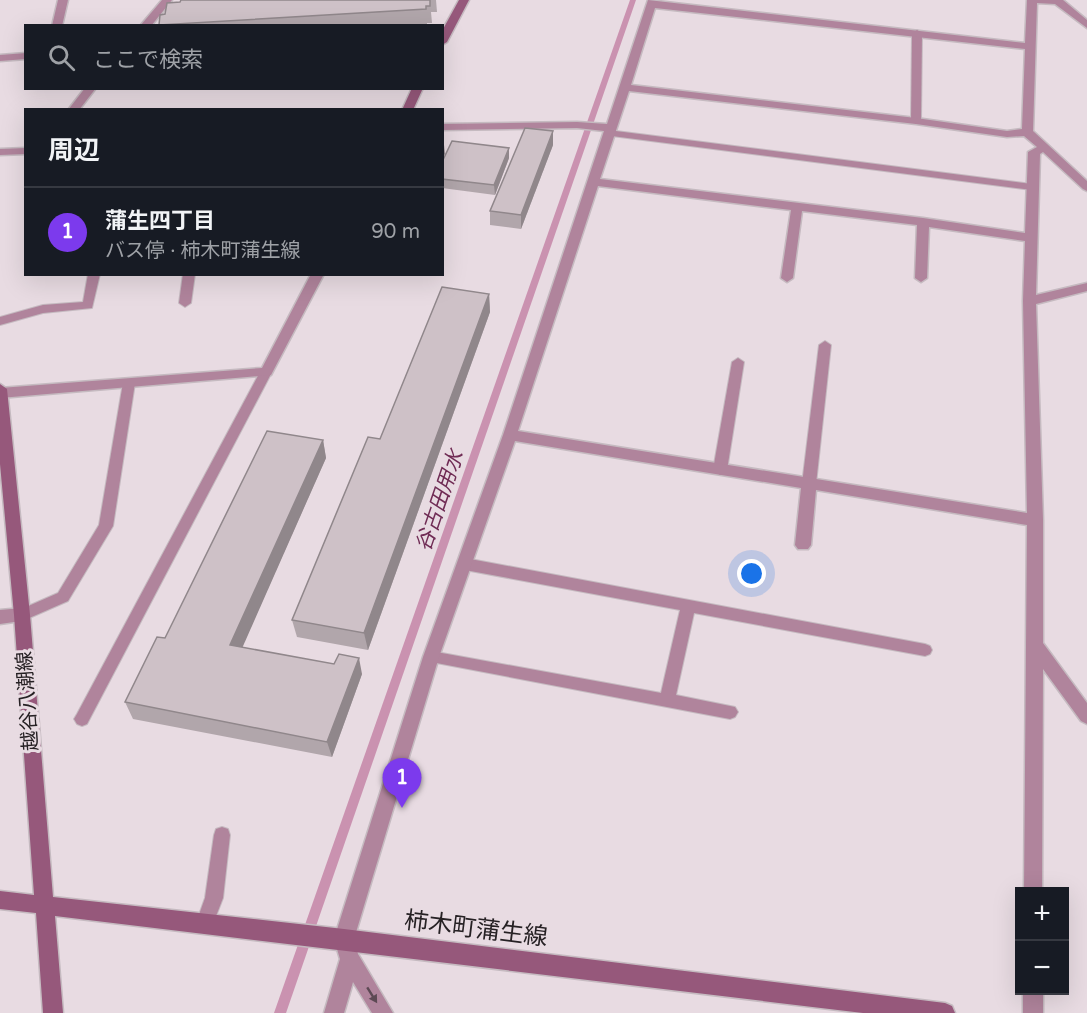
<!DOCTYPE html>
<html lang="ja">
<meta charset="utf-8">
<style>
:root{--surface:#171b24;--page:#20242c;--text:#f1f3f6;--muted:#9ea1a6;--line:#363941;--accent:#7c3aed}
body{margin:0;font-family:"Varela Round","Noto Sans JP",sans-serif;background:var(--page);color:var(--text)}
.controls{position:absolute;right:18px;bottom:18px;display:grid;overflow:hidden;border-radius:0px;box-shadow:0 6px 24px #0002}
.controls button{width:54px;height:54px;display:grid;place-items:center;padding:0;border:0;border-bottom:2px solid var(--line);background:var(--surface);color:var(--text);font:30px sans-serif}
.you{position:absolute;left:752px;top:574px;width:21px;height:21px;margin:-15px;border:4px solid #fff;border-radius:50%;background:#1a73e8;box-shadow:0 0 0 9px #1a73e833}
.badge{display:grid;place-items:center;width:39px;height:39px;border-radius:50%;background:var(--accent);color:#fff;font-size:20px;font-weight:700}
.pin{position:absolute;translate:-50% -50px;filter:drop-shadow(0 2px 3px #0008)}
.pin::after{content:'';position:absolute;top:32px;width:21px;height:18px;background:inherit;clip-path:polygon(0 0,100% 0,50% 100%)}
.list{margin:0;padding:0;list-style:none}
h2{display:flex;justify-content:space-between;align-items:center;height:78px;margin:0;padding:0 24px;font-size:26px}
h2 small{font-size:20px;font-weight:400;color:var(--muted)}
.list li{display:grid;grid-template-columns:39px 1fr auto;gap:18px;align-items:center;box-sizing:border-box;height:90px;padding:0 24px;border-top:2px solid var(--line)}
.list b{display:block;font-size:22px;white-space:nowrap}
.list p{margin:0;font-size:20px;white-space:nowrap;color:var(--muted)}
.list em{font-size:20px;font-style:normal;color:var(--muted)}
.icon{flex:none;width:33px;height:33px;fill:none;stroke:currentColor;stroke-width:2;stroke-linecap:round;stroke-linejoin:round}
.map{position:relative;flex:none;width:1087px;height:1013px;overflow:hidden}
.search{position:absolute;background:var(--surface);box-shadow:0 6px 24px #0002;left:24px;top:24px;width:420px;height:66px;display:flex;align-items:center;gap:15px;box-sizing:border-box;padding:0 21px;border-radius:0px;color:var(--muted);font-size:22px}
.panel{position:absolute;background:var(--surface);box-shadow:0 6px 24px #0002;left:24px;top:108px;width:420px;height:168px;border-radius:0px}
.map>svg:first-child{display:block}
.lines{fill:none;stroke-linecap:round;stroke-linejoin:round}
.stream{fill:#ca92b0;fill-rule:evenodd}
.lane-casing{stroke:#c5bac0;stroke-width:2}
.street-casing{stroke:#c5bac0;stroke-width:3}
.secondary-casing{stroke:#c5bac0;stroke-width:3}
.lane{fill:#b0849c;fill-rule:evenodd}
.street{fill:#b0849c;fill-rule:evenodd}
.secondary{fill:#96587b;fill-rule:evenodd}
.wall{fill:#b1a6ab}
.shaded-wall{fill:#90878b}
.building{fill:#cec1c7;stroke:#90878b;stroke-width:1.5}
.oneway{fill:#5d4954}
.labels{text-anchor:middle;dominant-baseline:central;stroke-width:6;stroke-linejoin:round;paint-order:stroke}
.street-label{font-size:20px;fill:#262124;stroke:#e8dbe2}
.water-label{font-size:21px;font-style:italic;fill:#702c55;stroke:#e8dbe2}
.near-street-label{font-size:24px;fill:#262124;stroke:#e8dbe2}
</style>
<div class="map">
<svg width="1087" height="1013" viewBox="0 0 1087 1013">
<rect width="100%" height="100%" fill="#e8dbe2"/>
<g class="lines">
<path class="stream" d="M 630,0 L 636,0 L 286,1013 L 274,1013 Z"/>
<g class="lane-casing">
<g id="lane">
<path d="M 917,30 L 922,33 L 921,121 L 916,124 L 911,121 L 912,33 Z"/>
<path d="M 608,130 L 1032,184 L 1037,187 L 1032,190 L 604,135 L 604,131 Z"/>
<path d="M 88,274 L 100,274 L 92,308 L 43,313 L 0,325 L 0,317 L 43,305 L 83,302 Z"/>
<path d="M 183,274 L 195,274 L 191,303 L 185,307 L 179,303 Z"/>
<path d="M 825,341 L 831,345 L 816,484 L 809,489 L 802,484 L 819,345 Z"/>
<path d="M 738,358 L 744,362 L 727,470 L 720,475 L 713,470 L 732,362 Z"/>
<path d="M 266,368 L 272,372 L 87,724 L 82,726 L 77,724 L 74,719 L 77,714 L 260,372 Z"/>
<path d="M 129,379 L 135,383 L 113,526 L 68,601 L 27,619 L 22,621 L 17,619 L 15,615 L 17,611 L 58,593 L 99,525 L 123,383 Z"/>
<path d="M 465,558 L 925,644 L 930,646 L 932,650 L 930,654 L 925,656 L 694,613 L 676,695 L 735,707 L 738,712 L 735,717 L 730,719 L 426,661 L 424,657 L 426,653 L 431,651 L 661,693 L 680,610 L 465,570 L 460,568 L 458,564 L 460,560 Z"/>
<path d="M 222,827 L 228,829 L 230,835 L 223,898 L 211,929 L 205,932 L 199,929 L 196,923 L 205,898 L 214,835 L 216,829 Z"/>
</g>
</g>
<g class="street-casing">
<g id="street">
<path d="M 58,0 L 68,0 L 62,26 L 52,26 Z"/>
<path d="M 162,0 L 172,0 L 151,26 L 140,26 Z"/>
<path d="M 648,0 L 1025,43 L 1027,0 L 1063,0 L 1087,20 L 1087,28 L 1055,4 L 1037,3 L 1033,131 L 1087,181 L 1087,191 L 1083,189 L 1043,152 L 1040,154 L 1036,295 L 1087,283 L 1087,291 L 1036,304 L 1043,520 L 1043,643 L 1087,703 L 1087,724 L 1081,721 L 1043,669 L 1042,892 L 1024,892 L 1027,525 L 816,490 L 811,545 L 808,549 L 798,549 L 795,545 L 801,488 L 515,441 L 439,657 L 354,939 L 358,954 L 393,1013 L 372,1013 L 353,982 L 344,1013 L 324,1013 L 340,959 L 334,939 L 423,657 L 503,435 L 604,131 L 577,128 L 442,130 L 442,124 L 577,122 L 607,124 ZM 655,8 L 1025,49 L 1022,129 L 1007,131 L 916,118 L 631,85 ZM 629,91 L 916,124 L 1007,137 L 1024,136 L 1037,147 L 1028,152 L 1025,233 L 923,218 L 600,179 ZM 598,186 L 791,210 L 781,278 L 787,282 L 793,278 L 802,211 L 917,225 L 915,278 L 921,282 L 927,278 L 929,227 L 1025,241 L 1023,301 L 1027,513 L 518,431 Z"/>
<path d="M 26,53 L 26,59 L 0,61 L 0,55 Z"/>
<path d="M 85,88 L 96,88 L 79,110 L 68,110 Z"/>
<path d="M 26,148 L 26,154 L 0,155 L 0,149 Z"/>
<path d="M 311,274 L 324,274 L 271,375 L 0,398 L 0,388 L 262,368 Z"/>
<path d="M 22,608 L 28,610 L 30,615 L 28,620 L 0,624 L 0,610 Z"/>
<rect x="1023" y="990" width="20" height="23"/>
</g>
</g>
<g class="secondary-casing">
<g id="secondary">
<path d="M 459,0 L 469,0 L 447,42 L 442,45 L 442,31 Z"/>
<path d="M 412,88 L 423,88 L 413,110 L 402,110 Z"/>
<path d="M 0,384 L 7,389 L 30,615 L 53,897 L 344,929 L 945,1003 L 952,1006 L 955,1013 L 863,1013 L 55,916 L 63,1013 L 43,1013 L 36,913 L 0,909 L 0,891 L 34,895 L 14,615 L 0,464 Z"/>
</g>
</g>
<use href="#lane" class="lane"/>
<use href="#street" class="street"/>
<use href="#secondary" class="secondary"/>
</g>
<g class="wall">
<path d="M 181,0 L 436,0 L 437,12 L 431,12 L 432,23 L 427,23 L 427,26 L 159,26 L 165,14 L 180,2 Z"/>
<path d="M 553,131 L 553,145 L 521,229 L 490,225 L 490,211 Z"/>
<path d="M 509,148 L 509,158 L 495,195 L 442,188 L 442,162 Z"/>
<path d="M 489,294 L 490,312 L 368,650 L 297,637 L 292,620 L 380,439 Z"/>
<path d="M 323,440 L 326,458 L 242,647 L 362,674 L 332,757 L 133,719 L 125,702 L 165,638 Z"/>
</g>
<g class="shaded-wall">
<path d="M 553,131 L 553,145 L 521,229 L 521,215 Z"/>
<path d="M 444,145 L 445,154 L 442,159 L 442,148 Z"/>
<path d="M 509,148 L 509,158 L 495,195 L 494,185 Z"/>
<path d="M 489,294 L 490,312 L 368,650 L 364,633 Z"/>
<path d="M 323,440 L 326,458 L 236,662 L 230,645 Z"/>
<path d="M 359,658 L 362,674 L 332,757 L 327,742 Z"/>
</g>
<g class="building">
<path d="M 181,0 L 430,0 L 430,6 L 426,6 L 426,9 L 159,25 L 160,15 L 165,14 L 167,3 L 180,2 Z"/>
<path d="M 525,128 L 553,131 L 521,215 L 490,211 Z"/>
<path d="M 452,141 L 509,148 L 494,185 L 442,179 L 442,162 Z"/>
<path d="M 442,287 L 489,294 L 364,633 L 292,620 L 368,437 L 380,439 Z"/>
<path d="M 267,431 L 323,440 L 230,645 L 334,664 L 339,654 L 359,658 L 327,742 L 125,702 L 157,637 L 165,638 Z"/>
</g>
<defs><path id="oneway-solid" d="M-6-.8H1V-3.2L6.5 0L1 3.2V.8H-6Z" transform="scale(1.5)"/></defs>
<use class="oneway" href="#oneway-solid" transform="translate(372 995) rotate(58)"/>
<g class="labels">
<g class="street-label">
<text transform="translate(28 701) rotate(-94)">越谷八潮線</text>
</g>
<g class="water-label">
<text transform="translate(440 501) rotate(-71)">谷古田用水</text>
</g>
<g class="near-street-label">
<text transform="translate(476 929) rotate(7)">柿木町蒲生線</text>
</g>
</g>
</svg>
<div class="controls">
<button>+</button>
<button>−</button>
</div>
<div class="you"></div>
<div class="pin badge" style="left:402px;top:808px">1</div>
<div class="search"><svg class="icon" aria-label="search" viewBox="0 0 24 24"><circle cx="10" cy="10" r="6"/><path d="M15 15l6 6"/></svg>ここで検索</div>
<section class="panel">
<h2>周辺<small></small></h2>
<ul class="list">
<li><span class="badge">1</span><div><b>蒲生四丁目</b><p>バス停 · 柿木町蒲生線</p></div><em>90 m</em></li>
</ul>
</section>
</div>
